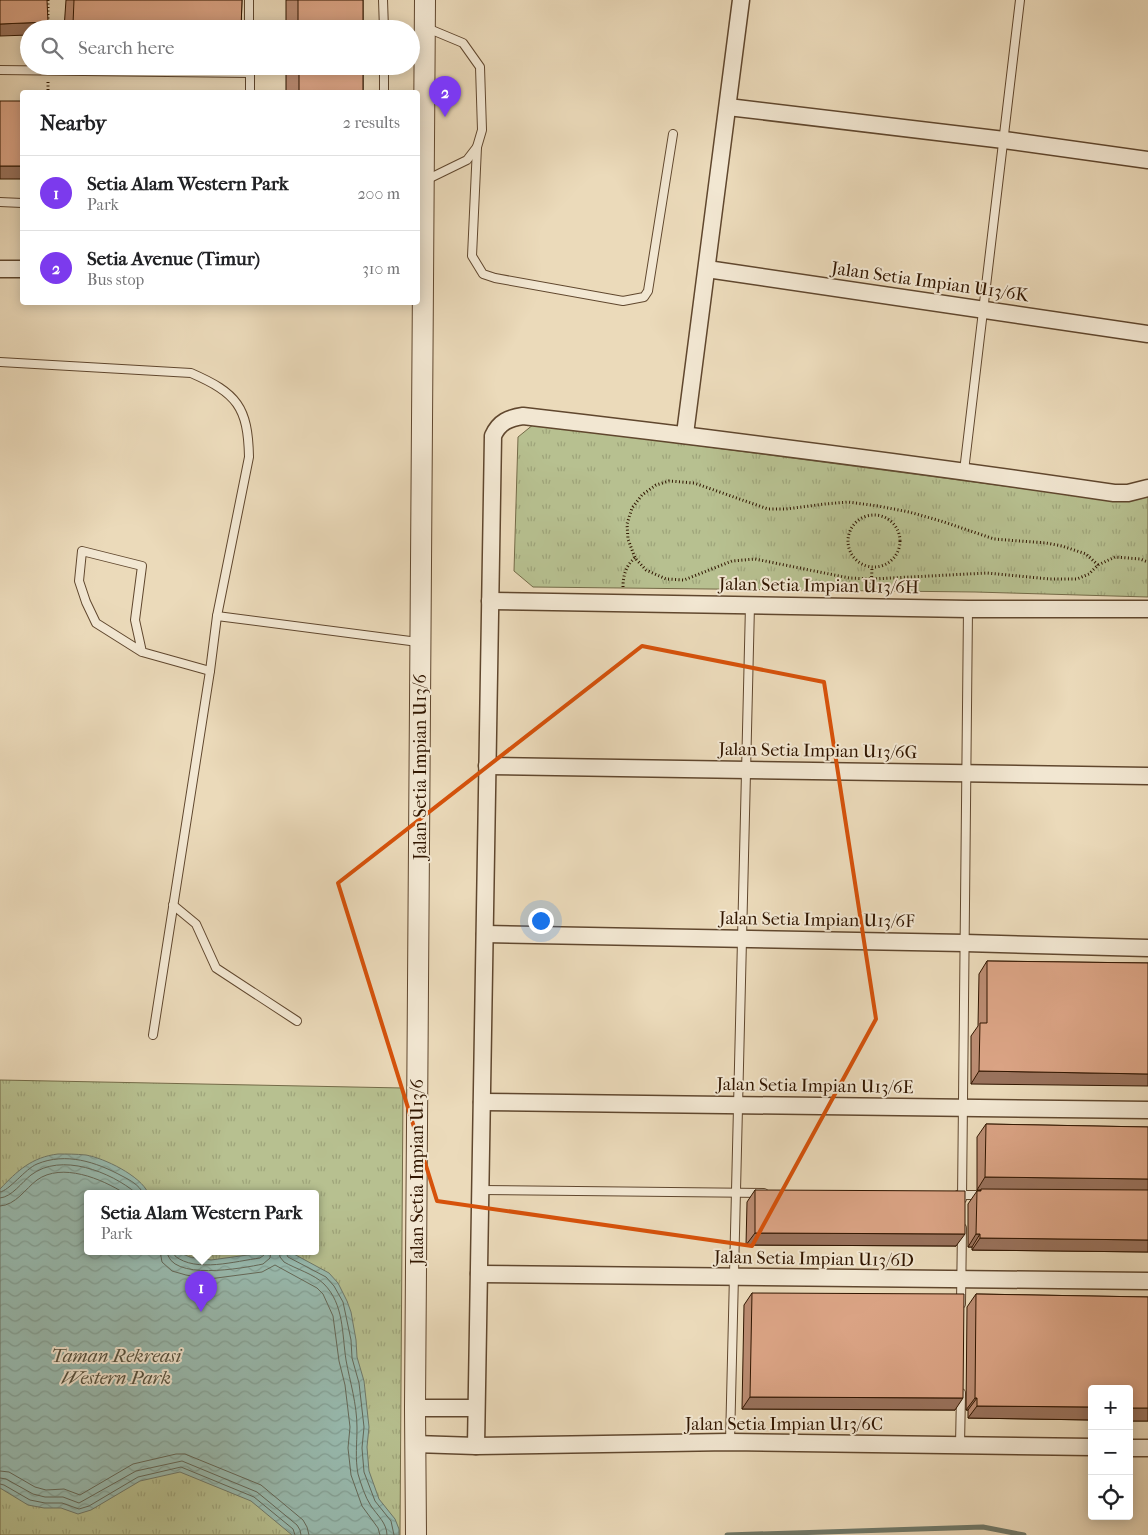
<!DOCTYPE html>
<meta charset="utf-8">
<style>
:root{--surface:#fff;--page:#f6f6f6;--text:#202124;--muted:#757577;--line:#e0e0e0;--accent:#7c3aed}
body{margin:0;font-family:"IM FELL French Canon",serif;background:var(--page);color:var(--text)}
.controls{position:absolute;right:15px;bottom:15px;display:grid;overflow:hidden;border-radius:5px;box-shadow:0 2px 12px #0003}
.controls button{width:45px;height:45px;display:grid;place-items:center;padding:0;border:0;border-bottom:1px solid var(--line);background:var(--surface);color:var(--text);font:25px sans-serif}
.you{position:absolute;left:540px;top:920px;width:18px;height:18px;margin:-12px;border:4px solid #fff;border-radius:50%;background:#1a73e8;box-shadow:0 0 0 8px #1a73e833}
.badge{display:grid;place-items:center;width:32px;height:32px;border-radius:50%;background:var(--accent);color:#fff;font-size:16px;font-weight:700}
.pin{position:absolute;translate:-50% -41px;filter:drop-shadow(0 1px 2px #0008)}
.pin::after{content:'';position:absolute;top:26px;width:18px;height:15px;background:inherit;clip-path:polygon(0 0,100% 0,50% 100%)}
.popup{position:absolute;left:84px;top:1190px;width:235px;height:65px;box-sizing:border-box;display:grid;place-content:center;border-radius:5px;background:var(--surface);filter:drop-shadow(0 1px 4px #0005);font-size:16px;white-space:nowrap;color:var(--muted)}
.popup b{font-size:19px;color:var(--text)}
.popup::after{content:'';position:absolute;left:50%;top:100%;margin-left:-10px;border:10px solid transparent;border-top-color:var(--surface)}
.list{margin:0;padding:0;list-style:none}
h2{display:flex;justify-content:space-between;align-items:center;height:65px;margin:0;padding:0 20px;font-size:21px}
h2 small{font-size:16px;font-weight:400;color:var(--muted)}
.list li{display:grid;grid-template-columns:32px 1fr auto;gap:15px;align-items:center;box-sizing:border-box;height:75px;padding:0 20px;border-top:1px solid var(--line)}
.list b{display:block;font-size:19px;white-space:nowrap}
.list p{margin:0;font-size:16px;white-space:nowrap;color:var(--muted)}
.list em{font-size:16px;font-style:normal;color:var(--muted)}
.icon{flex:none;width:28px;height:28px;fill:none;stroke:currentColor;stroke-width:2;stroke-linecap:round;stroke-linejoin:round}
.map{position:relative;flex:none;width:1148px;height:1535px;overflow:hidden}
.search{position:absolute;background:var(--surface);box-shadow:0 2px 12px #0003;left:20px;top:20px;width:400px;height:55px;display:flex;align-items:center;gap:12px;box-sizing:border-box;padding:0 18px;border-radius:28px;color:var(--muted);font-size:19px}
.panel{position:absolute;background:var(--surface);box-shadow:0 2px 12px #0003;left:20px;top:90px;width:400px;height:215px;border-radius:5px}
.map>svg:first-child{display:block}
.park{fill:url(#park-tufts);stroke:#746b48;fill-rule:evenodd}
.water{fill:url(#water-waves);stroke:#6f796a}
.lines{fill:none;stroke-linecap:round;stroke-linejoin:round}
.shore{stroke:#646858;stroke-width:1}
.stream{stroke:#6f796a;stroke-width:5}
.service-casing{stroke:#60472e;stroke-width:10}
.minor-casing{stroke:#60472e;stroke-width:19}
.tertiary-casing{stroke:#60472e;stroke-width:22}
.path{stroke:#311600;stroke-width:3;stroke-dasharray:1 2.5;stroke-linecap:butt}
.service{stroke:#f2e7d2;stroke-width:8}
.minor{stroke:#f2e7d2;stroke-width:16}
.tertiary{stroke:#f2e7d2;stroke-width:20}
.wall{fill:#bb8c72;stroke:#311600}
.shaded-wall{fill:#99725c;stroke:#311600}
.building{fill:#daa384;stroke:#311600}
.marked{fill:none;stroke:#d6520b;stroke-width:4;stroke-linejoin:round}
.labels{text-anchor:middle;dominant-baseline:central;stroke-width:4;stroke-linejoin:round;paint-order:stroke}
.street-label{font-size:18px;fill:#311600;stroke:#f2e7d2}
.water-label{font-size:19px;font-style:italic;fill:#55503e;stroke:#f2e7d2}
</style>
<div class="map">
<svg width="1148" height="1535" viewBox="0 0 1148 1535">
<defs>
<pattern id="park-tufts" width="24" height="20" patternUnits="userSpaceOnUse" patternTransform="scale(1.25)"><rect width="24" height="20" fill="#b7c090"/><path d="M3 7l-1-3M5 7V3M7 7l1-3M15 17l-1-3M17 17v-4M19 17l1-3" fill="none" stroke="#9ea47a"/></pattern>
<pattern id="water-waves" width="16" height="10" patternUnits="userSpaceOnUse" patternTransform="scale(1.25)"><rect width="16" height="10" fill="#98bbb0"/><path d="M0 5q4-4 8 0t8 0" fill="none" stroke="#83a096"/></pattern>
</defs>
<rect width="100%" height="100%" fill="#ebdaba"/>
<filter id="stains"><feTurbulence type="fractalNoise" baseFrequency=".004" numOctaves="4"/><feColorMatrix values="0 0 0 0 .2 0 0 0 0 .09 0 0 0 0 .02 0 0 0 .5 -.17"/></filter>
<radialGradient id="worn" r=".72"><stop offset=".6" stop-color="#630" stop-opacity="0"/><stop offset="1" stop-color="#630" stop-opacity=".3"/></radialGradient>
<g class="park">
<path d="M 534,424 L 1118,501 L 1148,486 L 1148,597 L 975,592 L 533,587 L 514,571 L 518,437 Z"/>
<path d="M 0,1080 L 403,1088 L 400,1535 L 0,1535 ZM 87,1193 L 315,1193 L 315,1251 L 87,1251 Z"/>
</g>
<path class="water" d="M 58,1154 C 67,1154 76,1154 86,1155 C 104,1158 141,1176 148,1193 L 87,1193 L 87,1251 L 175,1251 L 190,1257 L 211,1260 L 255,1254 L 280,1252 L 292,1253 L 329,1273 L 338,1283 L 347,1301 L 351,1312 L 356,1340 L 357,1357 L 364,1381 L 369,1427 L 367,1447 L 369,1471 L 379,1499 L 395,1519 L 399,1529 L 399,1535 L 292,1535 L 251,1501 L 180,1472 L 140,1481 L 91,1510 L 78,1514 L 61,1508 L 44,1508 L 28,1505 L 0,1488 L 0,1189 C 17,1171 32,1157 58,1154 Z"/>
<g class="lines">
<g class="shore">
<path d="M 0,1192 C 9,1191 25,1169 37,1164 C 66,1152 96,1162 122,1176 C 130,1180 139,1185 143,1193"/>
<path d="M 0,1198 C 12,1197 22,1182 31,1175 C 61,1152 111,1172 136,1193"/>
<path d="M 0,1206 C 16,1205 25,1189 37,1180 C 62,1162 102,1179 124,1193"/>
<path d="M 160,1251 L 162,1262 L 172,1271 L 186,1275 L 209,1279 L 262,1272 L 275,1265 L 317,1288 L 323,1294 L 333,1316 L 339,1361 L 345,1385 L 350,1427 L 348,1448 L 351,1475 L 362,1506 L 378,1528 L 380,1535"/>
<path d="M 167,1251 C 169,1282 244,1268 263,1264 L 270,1258 L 271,1251"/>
<path d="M 174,1251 L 175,1256 C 196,1273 236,1261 260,1258 L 264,1255 L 265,1251"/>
<path d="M 279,1251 L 280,1257 L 284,1262 C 296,1269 314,1274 324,1284 C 344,1304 342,1334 346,1360 C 350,1382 357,1404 357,1428 C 357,1443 355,1458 358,1474 C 361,1484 365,1497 371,1506 C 377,1515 387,1523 387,1535"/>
<path d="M 285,1251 L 288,1257 L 326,1277 L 334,1286 L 343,1302 L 351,1340 L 352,1358 L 359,1383 L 364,1427 L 362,1448 L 364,1472 L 375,1501 L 391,1521 L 394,1535"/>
<path d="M 0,1471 L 9,1472 L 35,1487 L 46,1490 L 64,1489 L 80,1495 L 133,1464 L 176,1454 L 185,1454 L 261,1485 L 303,1520 L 307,1527 L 309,1535"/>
<path d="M 0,1478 L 6,1479 L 33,1494 L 45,1497 L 63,1497 L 79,1503 L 136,1471 L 182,1461 L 257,1492 L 297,1525 L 300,1530 L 301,1535"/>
<path d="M 0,1484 L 4,1485 L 30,1500 L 45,1503 L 62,1503 L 79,1509 L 89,1506 L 138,1477 L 181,1467 L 254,1497 L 293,1529 L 295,1535"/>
</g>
<path class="stream" d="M 727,1535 L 983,1527 L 1024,1535"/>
<g class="service-casing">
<g id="service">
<path d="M 249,0 L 249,29"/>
<path d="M 383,0 L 384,29"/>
<path d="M 250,66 L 250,92"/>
<path d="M 384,66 L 384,92"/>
<path d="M 0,70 L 250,73"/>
<path d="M 477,147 L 472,256 L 483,274 L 495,278 L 623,301 L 644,297 L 648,291 L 673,134"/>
<path d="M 426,180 L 467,160 L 477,147 L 482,130 L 480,67 L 463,43 L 427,28"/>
<path d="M 0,202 L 22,203"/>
<path d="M 0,362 L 191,373 C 237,393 248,407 249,457 L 217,616 L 210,671 L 153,1035"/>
<path d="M 964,471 L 1020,0"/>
<path d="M 217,616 L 418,642"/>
<path d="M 142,652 L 135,620 L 142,566 L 82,551 L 79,581 L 86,602 L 96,623 L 142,652 L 210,671"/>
<path d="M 173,905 L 196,924 L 216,968 L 297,1021"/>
<path d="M 480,1190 L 764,1193"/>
<path d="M 958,1195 L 984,1195"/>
<path d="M 962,1199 L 968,609"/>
<path d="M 961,1304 L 962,1228"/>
<path d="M 730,1442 L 750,605"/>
<path d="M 960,1445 L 961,1393"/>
</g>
</g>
<g class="minor-casing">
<g id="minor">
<path d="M 728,107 L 1004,140 L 1148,160"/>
<path d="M 0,269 L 22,269"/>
<path d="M 707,269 L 1148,334"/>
<path d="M 685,434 L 741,0"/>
<path d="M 490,601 L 968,609 L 1148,609"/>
<path d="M 487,766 L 1148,776"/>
<path d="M 485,934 L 965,943 L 1148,948"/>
<path d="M 482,1102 L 1148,1110"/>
<path d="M 479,1274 L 1148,1281"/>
<path d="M 415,1408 L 476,1408"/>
<path d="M 415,1444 L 476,1446 L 730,1442 L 1092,1447"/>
<path d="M 476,1446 L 493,436 C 499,422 509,418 523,416 C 721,439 918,464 1114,493 L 1128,493 L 1148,488"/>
<path d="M 1129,1448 L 1148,1448"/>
</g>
</g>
<g class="tertiary-casing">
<path id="tertiary" d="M 416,1535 L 415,1408 L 425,0"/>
</g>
<g class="path">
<path d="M 48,0 L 48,29"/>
<path d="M 48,82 L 48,92"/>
<circle cx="874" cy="541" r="26"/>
<path d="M 1098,565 L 1086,554 L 1062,546 L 1046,543 L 994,539 L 941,521 L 909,512 L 878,506 L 848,502 L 825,504 L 786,509 L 768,509 L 694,483 L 669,481 L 656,485 L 642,495 L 632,508 L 627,524 L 628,539 L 635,558 L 646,570 L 666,579 L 684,580 L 732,561 L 755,559 L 849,578 L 872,579 L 987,573 L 1050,579 L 1077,579 L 1089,574 L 1098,565 L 1115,557 L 1140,559 L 1148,562"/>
<path d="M 623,587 C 623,576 626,565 635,558"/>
<path d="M 871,591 L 872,568"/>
</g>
<use href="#service" class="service"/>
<use href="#minor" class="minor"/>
<use href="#tertiary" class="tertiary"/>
</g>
<g class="wall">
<path d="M 66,0 L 242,0 L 241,29 L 64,29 Z"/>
<rect x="286" y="0" width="77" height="29"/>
<rect x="286" y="66" width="77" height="26"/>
<path d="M 987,961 L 1148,963 L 971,1084 L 971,1036 L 978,1026 L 979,974 Z"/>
<path d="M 986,1124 L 1148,1127 L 1148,1252 L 972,1250 L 972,1247 L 968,1247 L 968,1204 L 977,1191 L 980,1191 L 981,1190 L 977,1190 L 977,1137 Z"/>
<path d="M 755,1190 L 956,1246 L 746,1245 L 747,1202 Z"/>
<path d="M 752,1293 L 955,1410 L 742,1409 L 744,1305 Z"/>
<path d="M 976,1294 L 1148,1297 L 1148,1421 L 1129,1421 L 1129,1389 L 1092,1389 L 1092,1420 L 968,1418 L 968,1410 L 966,1410 L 967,1307 Z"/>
</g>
<g class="shaded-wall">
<path d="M 48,22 L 43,29 L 29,29 L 29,35 L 0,36 L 0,24 Z"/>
<path d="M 73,24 L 199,29 L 70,29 Z"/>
<rect x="0" y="166" width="22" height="13"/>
<path d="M 979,1071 L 1148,1074 L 1148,1086 L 971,1084 Z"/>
<path d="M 985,1177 L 1148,1179 L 1148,1191 L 977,1190 Z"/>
<path d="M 755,1233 L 965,1234 L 956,1246 L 746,1245 Z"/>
<path d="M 976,1234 L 980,1234 L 972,1247 L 968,1247 Z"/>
<path d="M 980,1238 L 1148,1240 L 1148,1252 L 972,1250 Z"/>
<path d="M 750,1397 L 963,1398 L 955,1410 L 742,1409 Z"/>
<path d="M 975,1398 L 977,1398 L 968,1410 L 966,1410 Z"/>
<path d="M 977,1406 L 1092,1407 L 1092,1420 L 968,1418 Z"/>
<rect x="1129" y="1408" width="19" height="13"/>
</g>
<g class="building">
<path d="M 0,0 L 47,0 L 48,22 L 0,24 Z"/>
<path d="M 74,0 L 242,0 L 241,29 L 199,29 L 73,24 Z"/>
<rect x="298" y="0" width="65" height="29"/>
<rect x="299" y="66" width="64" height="26"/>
<rect x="0" y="101" width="22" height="65"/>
<path d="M 987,961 L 1148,963 L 1148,1074 L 979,1071 L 980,1023 L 987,1023 Z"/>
<path d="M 986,1124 L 1148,1127 L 1148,1179 L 985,1177 Z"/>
<path d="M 981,1189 L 1148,1190 L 1148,1240 L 980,1238 L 980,1234 L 976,1234 L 977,1191 L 981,1191 Z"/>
<path d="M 755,1190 L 965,1191 L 965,1234 L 755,1233 Z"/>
<path d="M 752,1293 L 964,1294 L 963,1398 L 750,1397 Z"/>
<path d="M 976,1294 L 1148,1297 L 1148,1408 L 1129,1408 L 1129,1389 L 1092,1389 L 1092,1407 L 977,1406 L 977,1398 L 975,1398 Z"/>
</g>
<path class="marked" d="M 642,646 L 824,682 L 876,1019 L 752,1246 L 437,1201 L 338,883 Z"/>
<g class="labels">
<g class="street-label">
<text transform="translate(930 282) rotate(8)">Jalan Setia Impian U13/6K</text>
<text transform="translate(819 586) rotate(1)">Jalan Setia Impian U13/6H</text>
<text transform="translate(818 751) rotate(1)">Jalan Setia Impian U13/6G</text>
<text transform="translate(420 767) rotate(-90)">Jalan Setia Impian U13/6</text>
<text transform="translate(817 920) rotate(1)">Jalan Setia Impian U13/6F</text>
<text transform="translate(815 1086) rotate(1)">Jalan Setia Impian U13/6E</text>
<text transform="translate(417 1172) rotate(-90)">Jalan Setia Impian U13/6</text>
<text transform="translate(814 1259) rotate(1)">Jalan Setia Impian U13/6D</text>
<text x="784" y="1424">Jalan Setia Impian U13/6C</text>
</g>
<g class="water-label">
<text x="116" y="1356">Taman Rekreasi<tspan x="116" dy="22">Western Park</tspan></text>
</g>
</g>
<rect width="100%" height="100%" filter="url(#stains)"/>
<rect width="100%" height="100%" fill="url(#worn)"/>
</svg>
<div class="controls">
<button>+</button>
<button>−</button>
<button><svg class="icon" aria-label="locate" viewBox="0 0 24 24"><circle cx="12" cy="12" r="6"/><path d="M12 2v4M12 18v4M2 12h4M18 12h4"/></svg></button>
</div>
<div class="you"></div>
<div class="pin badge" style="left:201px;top:1312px">1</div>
<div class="popup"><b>Setia Alam Western Park</b>Park</div>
<div class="pin badge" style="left:445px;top:117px">2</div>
<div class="search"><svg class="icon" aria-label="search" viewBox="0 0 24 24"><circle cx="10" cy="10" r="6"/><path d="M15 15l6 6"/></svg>Search here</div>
<section class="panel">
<h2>Nearby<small>2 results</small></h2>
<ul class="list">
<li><span class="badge">1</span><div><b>Setia Alam Western Park</b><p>Park</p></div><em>200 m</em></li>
<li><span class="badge">2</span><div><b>Setia Avenue (Timur)</b><p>Bus stop</p></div><em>310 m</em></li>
</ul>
</section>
</div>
